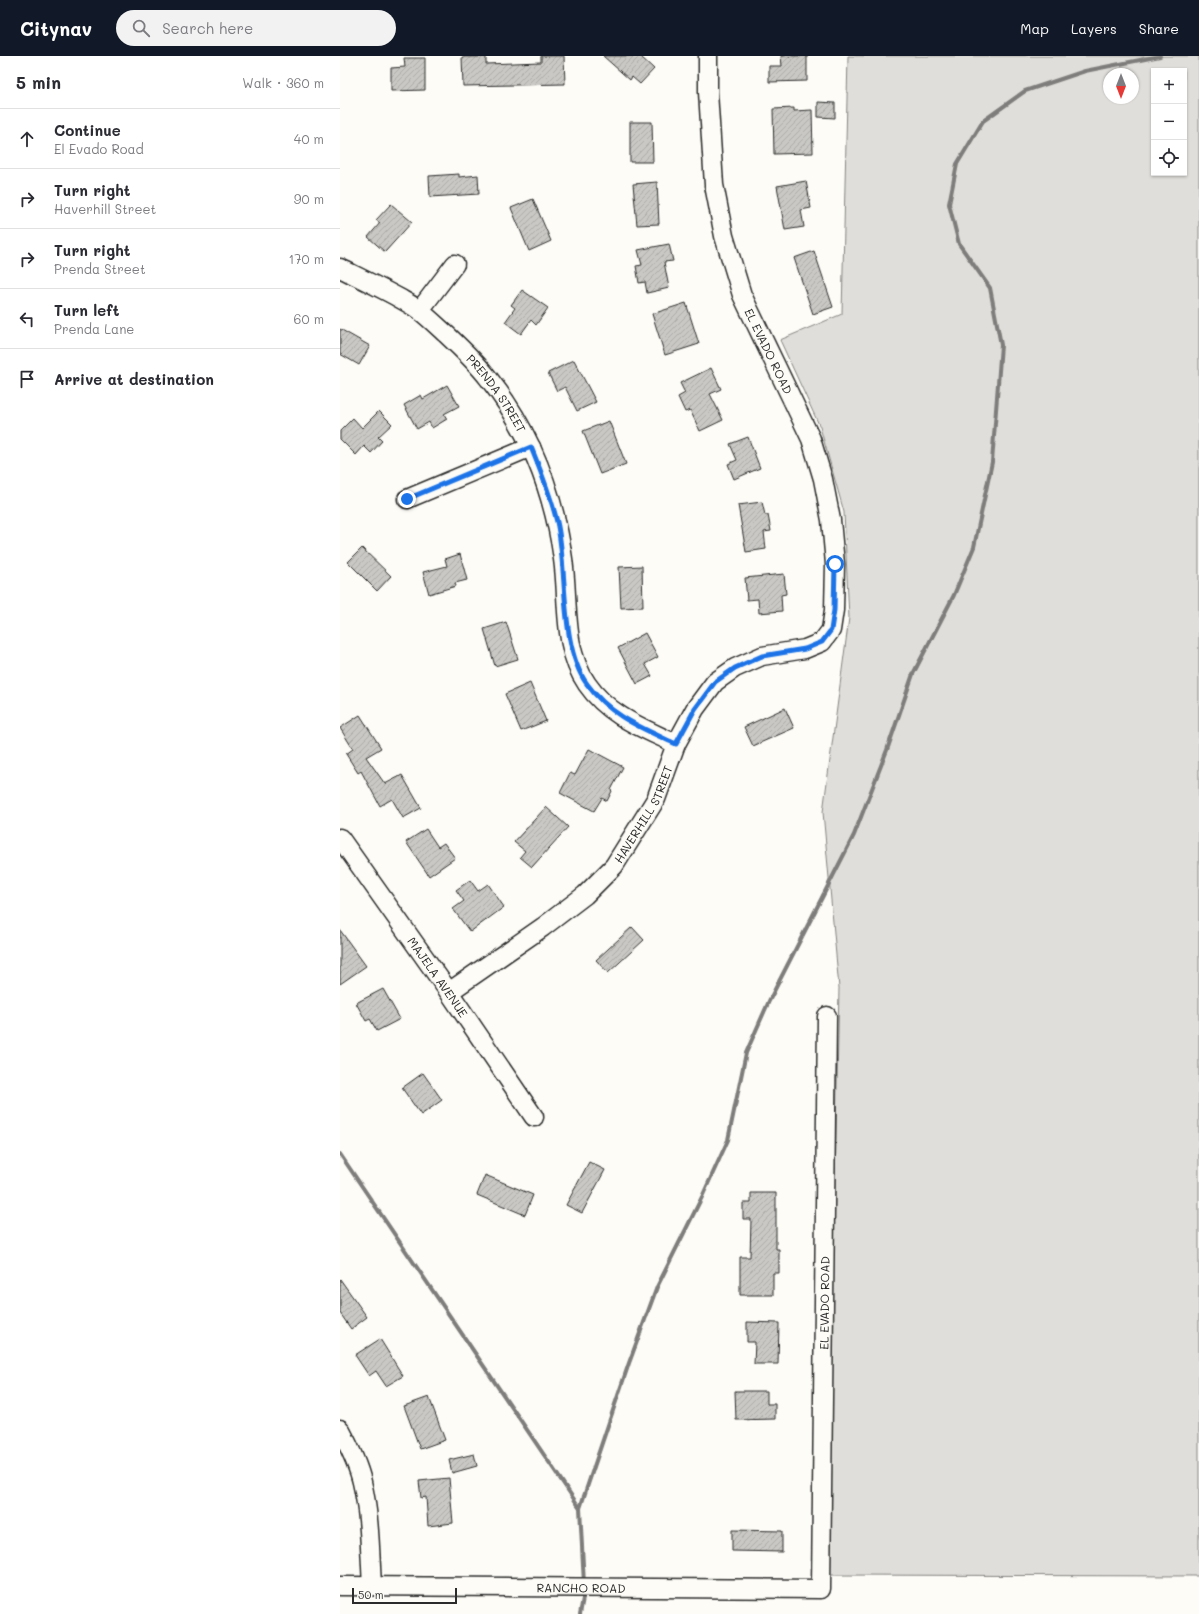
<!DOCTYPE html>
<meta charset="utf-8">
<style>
:root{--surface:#fff;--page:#f2f2f3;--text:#2b2b33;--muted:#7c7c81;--line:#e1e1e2;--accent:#111827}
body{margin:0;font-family:Mali,sans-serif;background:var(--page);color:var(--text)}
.controls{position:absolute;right:12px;top:12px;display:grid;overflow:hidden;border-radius:0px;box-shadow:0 1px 3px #0004}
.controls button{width:36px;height:36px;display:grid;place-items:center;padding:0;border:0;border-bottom:1px solid var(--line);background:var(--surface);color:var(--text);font:20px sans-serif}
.compass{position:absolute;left:763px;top:12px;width:36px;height:36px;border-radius:50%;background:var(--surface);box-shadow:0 1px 3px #0004;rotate:180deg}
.scale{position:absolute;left:12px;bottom:10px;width:105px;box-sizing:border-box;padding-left:4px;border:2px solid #2b2b2b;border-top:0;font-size:11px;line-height:14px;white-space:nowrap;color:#2b2b2b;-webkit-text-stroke:3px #fdfcf7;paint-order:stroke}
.stop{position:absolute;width:12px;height:12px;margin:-9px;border:3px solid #1a73e8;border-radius:50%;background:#fff}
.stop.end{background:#1a73e8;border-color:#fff;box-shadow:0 1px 4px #0008}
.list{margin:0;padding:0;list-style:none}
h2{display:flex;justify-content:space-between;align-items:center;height:52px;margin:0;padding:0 16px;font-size:17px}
h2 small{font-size:13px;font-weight:400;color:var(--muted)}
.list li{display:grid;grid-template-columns:26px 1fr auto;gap:12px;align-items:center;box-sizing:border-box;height:60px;padding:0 16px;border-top:1px solid var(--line)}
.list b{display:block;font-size:15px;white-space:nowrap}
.list p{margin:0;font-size:13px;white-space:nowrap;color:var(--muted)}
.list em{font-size:13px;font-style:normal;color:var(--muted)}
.icon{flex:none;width:22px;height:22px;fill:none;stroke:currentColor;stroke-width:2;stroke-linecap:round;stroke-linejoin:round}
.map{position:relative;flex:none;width:859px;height:1558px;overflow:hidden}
header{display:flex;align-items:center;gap:24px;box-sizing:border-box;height:56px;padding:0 20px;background:var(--accent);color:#fff}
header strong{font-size:19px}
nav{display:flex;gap:22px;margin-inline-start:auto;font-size:14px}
.search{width:280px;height:36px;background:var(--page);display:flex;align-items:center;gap:10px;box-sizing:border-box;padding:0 14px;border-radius:22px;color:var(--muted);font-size:15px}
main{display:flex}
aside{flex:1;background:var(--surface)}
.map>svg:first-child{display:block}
.grass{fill:#dfdeda;stroke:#858482;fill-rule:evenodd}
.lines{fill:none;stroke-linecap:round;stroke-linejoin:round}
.stream{stroke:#7e7d7b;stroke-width:4}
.building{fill:url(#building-hatch);stroke:#2b2b2b}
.minor-casing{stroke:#2b2b2b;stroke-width:21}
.minor{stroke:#fdfcf7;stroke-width:18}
.route{stroke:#1a73e8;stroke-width:5}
.labels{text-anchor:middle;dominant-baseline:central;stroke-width:3.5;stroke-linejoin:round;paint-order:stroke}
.street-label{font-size:12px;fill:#2b2b2b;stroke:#fdfcf7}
</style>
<header>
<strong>Citynav</strong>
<div class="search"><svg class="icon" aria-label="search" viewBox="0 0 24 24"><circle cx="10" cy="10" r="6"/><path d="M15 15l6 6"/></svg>Search here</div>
<nav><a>Map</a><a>Layers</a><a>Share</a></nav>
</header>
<main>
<aside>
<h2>5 min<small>Walk · 360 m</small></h2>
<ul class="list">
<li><svg class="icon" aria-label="ahead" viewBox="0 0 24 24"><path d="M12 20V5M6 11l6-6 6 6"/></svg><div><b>Continue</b><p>El Evado Road</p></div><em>40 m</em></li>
<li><svg class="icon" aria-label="right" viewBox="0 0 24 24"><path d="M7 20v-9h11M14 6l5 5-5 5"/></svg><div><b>Turn right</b><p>Haverhill Street</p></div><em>90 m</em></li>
<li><svg class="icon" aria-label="right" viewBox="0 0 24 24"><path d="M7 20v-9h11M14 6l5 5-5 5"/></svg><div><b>Turn right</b><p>Prenda Street</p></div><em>170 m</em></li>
<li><svg class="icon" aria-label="left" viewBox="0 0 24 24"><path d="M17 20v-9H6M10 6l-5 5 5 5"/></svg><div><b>Turn left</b><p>Prenda Lane</p></div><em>60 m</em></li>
<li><svg class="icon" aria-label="arrive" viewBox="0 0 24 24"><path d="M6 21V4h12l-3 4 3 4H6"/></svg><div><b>Arrive at destination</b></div></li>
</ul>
</aside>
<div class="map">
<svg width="859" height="1558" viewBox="0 0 859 1558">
<defs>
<pattern id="building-hatch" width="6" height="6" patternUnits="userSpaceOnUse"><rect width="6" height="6" fill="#c9c8c4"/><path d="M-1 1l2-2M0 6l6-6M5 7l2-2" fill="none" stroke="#adaca9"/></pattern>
</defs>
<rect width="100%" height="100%" fill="#fdfcf7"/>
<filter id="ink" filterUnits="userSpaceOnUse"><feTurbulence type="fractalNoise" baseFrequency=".025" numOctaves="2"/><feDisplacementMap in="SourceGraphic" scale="8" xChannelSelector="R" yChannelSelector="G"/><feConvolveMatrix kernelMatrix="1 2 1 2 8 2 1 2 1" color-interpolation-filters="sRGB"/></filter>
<g filter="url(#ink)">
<path class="grass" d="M 508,0 L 859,0 L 859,1520 L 487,1519 L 499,932 L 483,756 L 509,562 L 504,456 L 480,371 L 440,284 L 502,258 ZM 814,15 L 844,15 L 844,117 L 814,117 ZM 769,18 L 793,18 L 793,42 L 769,42 Z"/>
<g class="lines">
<g class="stream">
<path d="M 0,1098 L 240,1452"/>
<path d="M 244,1528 L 240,1452 L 289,1307 L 317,1231 L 362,1141 L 388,1084 L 406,997 L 429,945 L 514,779 L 547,694 L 573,618 L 614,539 L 634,491 L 652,406 L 661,289 L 650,232 L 619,188 L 609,148 L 617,108 L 643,65 L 685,35 L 745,15 L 820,0"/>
<path d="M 240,1558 L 244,1537"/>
</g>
</g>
<g class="building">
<path d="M 201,0 L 224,0 L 225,28 L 123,30 L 122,1 L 146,1 L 146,8 L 201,6 Z"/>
<path d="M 263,0 L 300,0 L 314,13 L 300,28 L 292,21 L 290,24 Z"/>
<path d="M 441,0 L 467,0 L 467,25 L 429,26 L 429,10 L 442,10 Z"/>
<path d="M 64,2 L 85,2 L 85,34 L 51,35 L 51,12 L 65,11 Z"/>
<path d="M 478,46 L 495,47 L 495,62 L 478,61 Z"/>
<path d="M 454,52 L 454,55 L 472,54 L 473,97 L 434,98 L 433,53 Z"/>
<path d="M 290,66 L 312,66 L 313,106 L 290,106 Z"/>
<path d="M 119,118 L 119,121 L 138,119 L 139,138 L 90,141 L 89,120 Z"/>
<path d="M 466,125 L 471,152 L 461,154 L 464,171 L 445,174 L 437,130 Z"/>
<path d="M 317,126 L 319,168 L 297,169 L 293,128 Z"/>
<path d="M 193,143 L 211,185 L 189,195 L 171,152 Z"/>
<path d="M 51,148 L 72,166 L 45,196 L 28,181 L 40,167 L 36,164 Z"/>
<path d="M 329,188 L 333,205 L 324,206 L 329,232 L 307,237 L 305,226 L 299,227 L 296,210 L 302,209 L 298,194 Z"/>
<path d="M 474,195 L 493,251 L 473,258 L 454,202 Z"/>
<path d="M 182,234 L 208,252 L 196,269 L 191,264 L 181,278 L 165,266 L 175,252 L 171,249 Z"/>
<path d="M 346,247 L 359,288 L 325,299 L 312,258 Z"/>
<path d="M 0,273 L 30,290 L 19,309 L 0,298 Z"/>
<path d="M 234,304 L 256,346 L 237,355 L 225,331 L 217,335 L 208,317 Z"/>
<path d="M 371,312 L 381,333 L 370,338 L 383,364 L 360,375 L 350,354 L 345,356 L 338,341 L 345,337 L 340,327 Z"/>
<path d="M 107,329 L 119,350 L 104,358 L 107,363 L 92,372 L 89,366 L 77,373 L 64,349 L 81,339 L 83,343 Z"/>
<path d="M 39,355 L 52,368 L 38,381 L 42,385 L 31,397 L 24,390 L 16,399 L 0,383 L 0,375 L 13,362 L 22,372 Z"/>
<path d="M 269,365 L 286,408 L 260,418 L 243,375 Z"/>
<path d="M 408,381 L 420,412 L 394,423 L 388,408 L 397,404 L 390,388 Z"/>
<path d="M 422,446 L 425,459 L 428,459 L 431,475 L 424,476 L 426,493 L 406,496 L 398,449 Z"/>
<path d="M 22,492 L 51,520 L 37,535 L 8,506 Z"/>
<path d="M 120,498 L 127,524 L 115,527 L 116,530 L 89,538 L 83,516 L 107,510 L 105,503 Z"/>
<path d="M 302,510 L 303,551 L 281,552 L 279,511 Z"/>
<path d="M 444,518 L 446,538 L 441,539 L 442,555 L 419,557 L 418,543 L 407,544 L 405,522 Z"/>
<path d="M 166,566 L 178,603 L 155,610 L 144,573 Z"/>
<path d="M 305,577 L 318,601 L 305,608 L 312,620 L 297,628 L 278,592 Z"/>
<path d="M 190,627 L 206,665 L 181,675 L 165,638 Z"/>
<path d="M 445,652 L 454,672 L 413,690 L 404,671 Z"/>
<path d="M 20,659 L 41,692 L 26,701 L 45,728 L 62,719 L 81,752 L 63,762 L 52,743 L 40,750 L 21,715 L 18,717 L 6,698 L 13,693 L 0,672 Z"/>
<path d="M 249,693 L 283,711 L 271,734 L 272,735 L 267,745 L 262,742 L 254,755 L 220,737 L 230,717 L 235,719 Z"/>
<path d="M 206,751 L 228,771 L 192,811 L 180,801 L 185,795 L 174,786 Z"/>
<path d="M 86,773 L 98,791 L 104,787 L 115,802 L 89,820 L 66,786 Z"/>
<path d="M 130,824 L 138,835 L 148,828 L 164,851 L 130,876 L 113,853 L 124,845 L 116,834 Z"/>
<path d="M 292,871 L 304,884 L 268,917 L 256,904 Z"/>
<path d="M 0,874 L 26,910 L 0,928 Z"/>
<path d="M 43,933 L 60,963 L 37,975 L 30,963 L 26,965 L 16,947 Z"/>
<path d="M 83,1017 L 102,1044 L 81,1059 L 62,1032 Z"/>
<path d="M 249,1106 L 265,1114 L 242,1157 L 226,1149 Z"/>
<path d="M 145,1119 L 193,1139 L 185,1159 L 137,1139 Z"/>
<path d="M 411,1137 L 436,1137 L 436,1193 L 439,1193 L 439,1217 L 433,1217 L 433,1239 L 400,1239 L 400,1201 L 410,1201 L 411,1163 L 403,1163 L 403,1147 L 411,1147 Z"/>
<path d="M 0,1223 L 27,1261 L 11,1273 L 0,1257 Z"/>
<path d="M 407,1266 L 439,1267 L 438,1308 L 414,1308 L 415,1286 L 407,1286 Z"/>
<path d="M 40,1283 L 63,1320 L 46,1330 L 36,1315 L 29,1320 L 15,1299 Z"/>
<path d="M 395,1335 L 427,1335 L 427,1348 L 435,1348 L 435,1363 L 396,1364 Z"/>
<path d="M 89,1341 L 105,1384 L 80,1393 L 64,1350 Z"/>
<path d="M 134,1398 L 137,1410 L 112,1417 L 109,1404 Z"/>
<path d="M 109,1422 L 113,1467 L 88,1470 L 86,1441 L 81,1442 L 79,1425 Z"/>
<path d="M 392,1474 L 442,1475 L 442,1496 L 392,1495 Z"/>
</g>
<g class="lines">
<g class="minor-casing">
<g id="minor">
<path id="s1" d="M 0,212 C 20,222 39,231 59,242 C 66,246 74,250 80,255 C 89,262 97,270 106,278 C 121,292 137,307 149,323 C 190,375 214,438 223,503 C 229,544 222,592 247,628 C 269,660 303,672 336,688"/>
<path d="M 80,254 L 115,208"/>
<path d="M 67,443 L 191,391"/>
<path id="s2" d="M 0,782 L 109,936 L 194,1061"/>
<path id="s3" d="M 109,936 L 203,871 L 245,839 L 274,810 L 316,743 L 336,688 L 355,653 L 375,626 L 395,612 L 422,600 L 465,593 L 482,586 L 491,574 L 494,554 L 495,508 L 491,464 L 483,423 L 471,383 L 402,239 L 384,180 L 374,129 L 368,36 L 368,0"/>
<path d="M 0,1373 C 9,1390 18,1408 22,1426 C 30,1460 30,1496 32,1530"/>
<path id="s4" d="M 0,1530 L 481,1533 L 487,960"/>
</g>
</g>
<use href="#minor" class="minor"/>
</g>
</g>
<g class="lines" filter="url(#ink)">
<path class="route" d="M 67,443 L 191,391 C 201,416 211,440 217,466 C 228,512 219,590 247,628 C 270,660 302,672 336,688 L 355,653 L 375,626 L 395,612 L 422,600 L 465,593 L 482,586 L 491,574 L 494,554 L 495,508"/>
</g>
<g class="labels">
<g class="street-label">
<text transform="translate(429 295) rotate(64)">EL EVADO ROAD</text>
<text stroke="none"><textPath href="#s1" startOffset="204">PRENDA STREET</textPath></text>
<text stroke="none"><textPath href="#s3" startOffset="268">HAVERHILL STREET</textPath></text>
<text stroke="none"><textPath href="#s2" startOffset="170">MAJELA AVENUE</textPath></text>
<text stroke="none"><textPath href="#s4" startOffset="767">EL EVADO ROAD</textPath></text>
<text stroke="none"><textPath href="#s4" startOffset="241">RANCHO ROAD</textPath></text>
</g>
</g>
</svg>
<div class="controls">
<button>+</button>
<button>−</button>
<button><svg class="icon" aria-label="locate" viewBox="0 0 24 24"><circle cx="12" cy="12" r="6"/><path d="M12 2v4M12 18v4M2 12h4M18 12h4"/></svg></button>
</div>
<svg class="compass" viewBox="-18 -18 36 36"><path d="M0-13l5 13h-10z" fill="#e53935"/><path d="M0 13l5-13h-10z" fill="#7c7c81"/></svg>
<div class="scale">50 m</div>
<div class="stop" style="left:495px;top:508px"></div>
<div class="stop end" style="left:67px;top:443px"></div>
</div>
</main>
